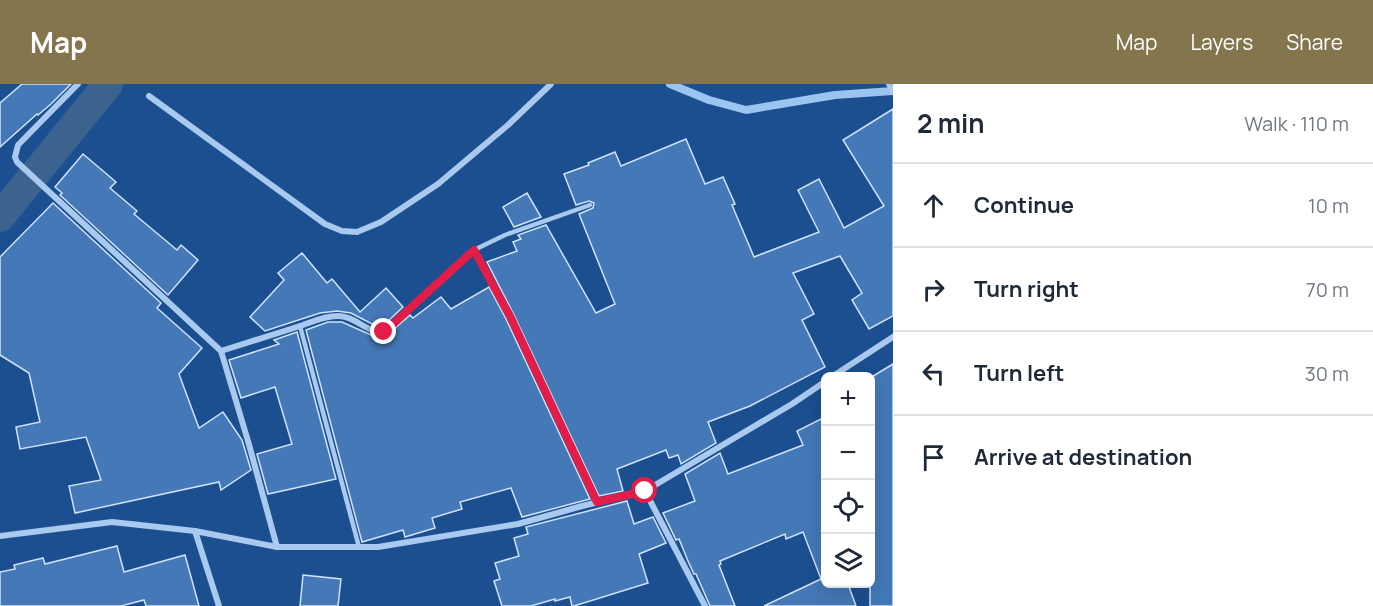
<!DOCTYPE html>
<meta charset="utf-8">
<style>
:root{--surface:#fff;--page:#f6f6f7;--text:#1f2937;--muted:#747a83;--line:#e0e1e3;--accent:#84754c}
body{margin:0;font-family:Manrope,sans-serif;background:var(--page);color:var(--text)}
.controls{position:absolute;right:18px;bottom:18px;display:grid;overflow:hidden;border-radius:9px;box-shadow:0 6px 24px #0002}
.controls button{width:54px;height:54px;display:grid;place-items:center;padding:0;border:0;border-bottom:2px solid var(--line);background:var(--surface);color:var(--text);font:30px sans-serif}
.stop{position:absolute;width:18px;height:18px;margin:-14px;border:4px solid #e11d48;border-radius:50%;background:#fff}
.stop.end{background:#e11d48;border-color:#fff;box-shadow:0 2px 6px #0008}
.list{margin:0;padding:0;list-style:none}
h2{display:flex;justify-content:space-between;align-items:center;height:78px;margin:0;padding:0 24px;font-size:26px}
h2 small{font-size:20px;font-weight:400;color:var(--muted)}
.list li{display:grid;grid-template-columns:39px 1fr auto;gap:18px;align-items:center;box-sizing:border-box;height:84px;padding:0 24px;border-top:2px solid var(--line)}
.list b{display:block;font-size:22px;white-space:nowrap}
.list em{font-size:20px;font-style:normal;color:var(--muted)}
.icon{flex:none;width:33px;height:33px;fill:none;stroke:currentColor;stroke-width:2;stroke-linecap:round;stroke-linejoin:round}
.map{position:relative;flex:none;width:893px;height:522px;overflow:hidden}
header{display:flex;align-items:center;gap:36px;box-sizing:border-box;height:84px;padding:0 30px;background:var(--accent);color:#fff}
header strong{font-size:28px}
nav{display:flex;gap:33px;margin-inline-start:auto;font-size:21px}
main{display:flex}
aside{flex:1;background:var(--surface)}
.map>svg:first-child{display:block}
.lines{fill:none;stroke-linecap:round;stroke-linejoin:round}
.stream{stroke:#9cc4f0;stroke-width:8}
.canal{stroke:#3c6290;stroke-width:30}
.building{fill:#4478b7;stroke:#cfe3fa;stroke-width:1.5}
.service{stroke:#a9c9ee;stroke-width:4.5}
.minor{stroke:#a9c9ee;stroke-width:6}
.route{stroke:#e11d48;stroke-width:8}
</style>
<header>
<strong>Map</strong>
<nav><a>Map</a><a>Layers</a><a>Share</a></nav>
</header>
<main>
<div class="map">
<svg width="893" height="522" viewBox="0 0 893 522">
<rect width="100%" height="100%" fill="#1b4f8f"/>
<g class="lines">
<path class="stream" d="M 670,0 L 709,16 L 746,26 L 835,11 L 893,7"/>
<path class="canal" d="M 0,133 L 108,0"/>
</g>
<g class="building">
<path d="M 22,0 L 71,0 L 51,20 L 38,31 L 37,30 L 0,63 L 0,19 Z"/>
<path d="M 893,25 L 893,232 L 869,245 L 852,216 L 862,209 L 840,172 L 793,189 L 814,230 L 802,236 L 825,283 L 750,322 L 708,338 L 716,359 L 681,380 L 678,371 L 669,374 L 666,366 L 617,385 L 623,407 L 599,412 L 514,231 L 487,178 L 517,167 L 513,158 L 521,155 L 518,151 L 546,141 L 596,229 L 615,220 L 579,130 L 593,124 L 594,119 L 589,117 L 576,121 L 564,90 L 589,81 L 588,79 L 615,68 L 621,82 L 686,55 L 705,100 L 723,93 L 735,120 L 732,121 L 754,173 L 819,148 L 798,106 L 819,95 L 844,144 L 884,122 L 843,56 Z"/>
<path d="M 83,70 L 116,98 L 110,104 L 137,127 L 134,130 L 177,166 L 181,161 L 198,176 L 168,211 L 60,111 L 62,109 L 55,103 Z"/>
<path d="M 527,109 L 541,133 L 514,143 L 503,123 Z"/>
<path d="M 53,119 L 161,219 L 157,224 L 202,264 L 179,290 L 199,344 L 223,328 L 242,356 L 251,386 L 221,406 L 219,398 L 75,429 L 69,402 L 101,396 L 86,353 L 20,365 L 16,343 L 40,338 L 29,289 L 0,271 L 0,173 Z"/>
<path d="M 302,169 L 327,199 L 332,195 L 360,228 L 386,204 L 403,223 L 382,243 L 374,241 L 351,229 L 337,227 L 320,229 L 265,247 L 250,233 L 284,196 L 278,189 Z"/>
<path d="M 489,203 L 506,235 L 590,415 L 522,433 L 511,404 L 460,418 L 462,425 L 432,434 L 435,444 L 405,453 L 403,446 L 362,458 L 306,246 L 328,238 L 342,238 L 371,251 L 385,253 L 410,231 L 413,234 L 441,213 L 451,225 Z"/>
<path d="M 297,248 L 336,395 L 268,410 L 257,370 L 292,360 L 275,303 L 241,314 L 229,276 L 279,260 L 274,256 Z"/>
<path d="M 893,280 L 893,522 L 870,522 L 870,294 Z"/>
<path d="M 825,333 L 825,500 L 848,500 L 856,522 L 764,522 L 821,495 L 803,448 L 786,455 L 785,450 L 720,477 L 721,480 L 719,481 L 735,522 L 710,522 L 696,490 L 694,490 L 688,477 L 679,455 L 676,456 L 663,429 L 695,417 L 685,390 L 720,369 L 728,390 L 803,361 L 797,347 Z"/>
<path d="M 627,417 L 634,440 L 653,433 L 666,459 L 639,470 L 648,499 L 574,522 L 572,522 L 570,513 L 555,517 L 555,515 L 531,522 L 502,522 L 494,497 L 500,495 L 495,479 L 519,472 L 514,454 L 528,450 L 526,443 Z"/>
<path d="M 117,462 L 124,488 L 185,471 L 199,522 L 146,522 L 144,516 L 121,522 L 0,522 L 0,488 L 15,485 L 14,481 L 43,474 L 45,480 Z"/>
<path d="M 303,491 L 341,495 L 338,522 L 300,522 Z"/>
</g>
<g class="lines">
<g class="service">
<path d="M 590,121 L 505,151 L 474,166 L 510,233 L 597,418"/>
<path d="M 300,242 L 359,463"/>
</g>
<g class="minor">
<path d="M 78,0 L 18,61 L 15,73 L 17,78 L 221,267"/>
<path d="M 889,0 L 893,8"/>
<path d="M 149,12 L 325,140 L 342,147 L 357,148 L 381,138 L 438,100 L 508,41 L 551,0"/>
<path d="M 833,292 L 893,253"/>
<path d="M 645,407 L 705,522"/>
<path d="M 195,447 L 219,522"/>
<path d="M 0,452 L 112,438 L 195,447 L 277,463 L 378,463 L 518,440 L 582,422 L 645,407 L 792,320 L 826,297"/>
<path d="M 277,463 L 248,357 L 221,267 C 246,259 271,251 297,243 C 310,239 323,232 337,232 C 354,231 368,250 384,248 L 474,166"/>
</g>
</g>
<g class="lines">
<path class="route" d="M 384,248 L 474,166 L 510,232 L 597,418 L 645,407"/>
</g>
</svg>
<div class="controls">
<button>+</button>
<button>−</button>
<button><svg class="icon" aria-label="locate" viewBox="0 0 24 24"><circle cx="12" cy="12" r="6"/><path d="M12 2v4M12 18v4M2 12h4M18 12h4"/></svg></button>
<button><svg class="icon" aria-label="layers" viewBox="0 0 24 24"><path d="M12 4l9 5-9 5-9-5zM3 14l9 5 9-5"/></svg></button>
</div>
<div class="stop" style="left:645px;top:407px"></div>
<div class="stop end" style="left:384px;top:248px"></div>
</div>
<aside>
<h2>2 min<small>Walk · 110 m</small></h2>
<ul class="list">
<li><svg class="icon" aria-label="ahead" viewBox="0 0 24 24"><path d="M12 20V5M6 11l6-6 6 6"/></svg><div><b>Continue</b></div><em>10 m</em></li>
<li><svg class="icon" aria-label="right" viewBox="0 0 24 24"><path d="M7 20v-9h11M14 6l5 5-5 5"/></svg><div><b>Turn right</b></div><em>70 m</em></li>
<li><svg class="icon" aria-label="left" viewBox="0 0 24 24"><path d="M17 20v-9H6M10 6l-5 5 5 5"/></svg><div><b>Turn left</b></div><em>30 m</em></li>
<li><svg class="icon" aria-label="arrive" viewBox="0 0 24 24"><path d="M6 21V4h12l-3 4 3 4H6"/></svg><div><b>Arrive at destination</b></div></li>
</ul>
</aside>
</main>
